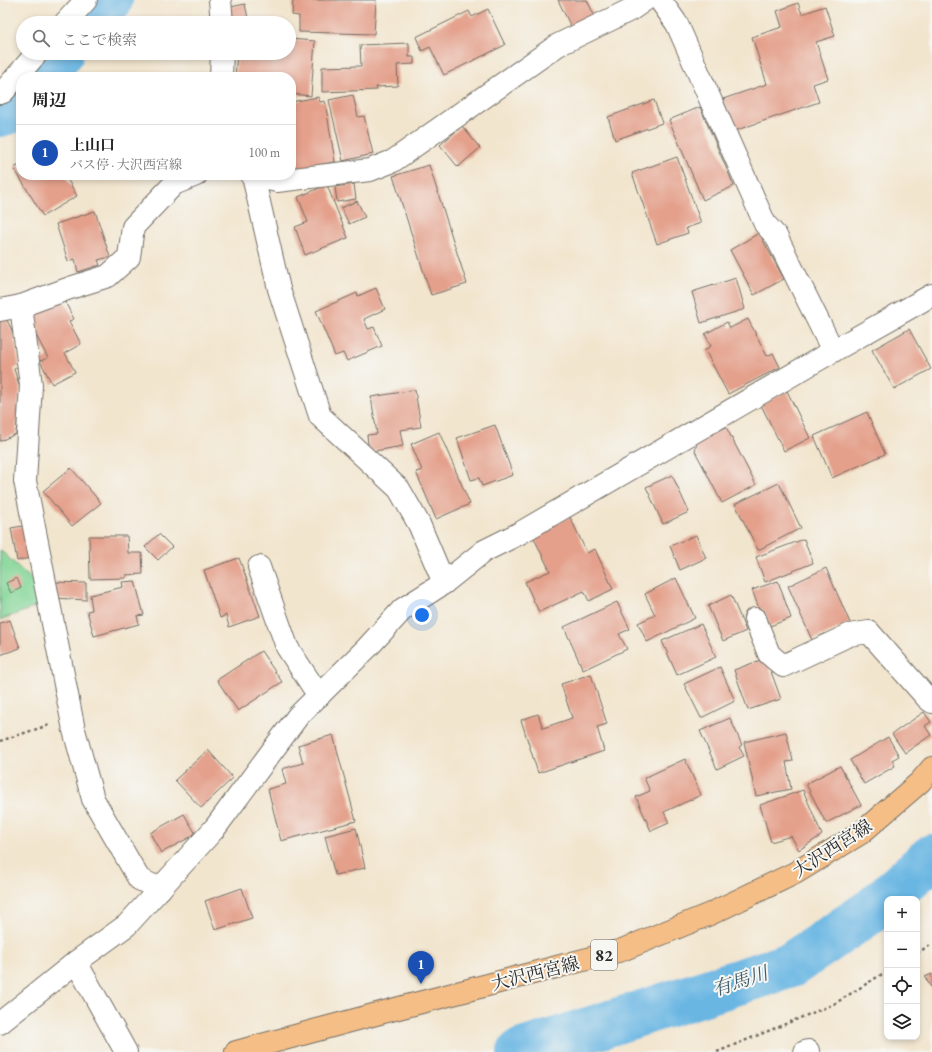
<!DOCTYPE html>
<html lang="ja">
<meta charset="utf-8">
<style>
:root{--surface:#fff;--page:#f2f2f2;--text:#222;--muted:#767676;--line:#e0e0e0;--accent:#2563eb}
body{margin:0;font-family:"EB Garamond","Noto Serif JP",serif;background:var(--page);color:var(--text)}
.controls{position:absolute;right:12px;bottom:12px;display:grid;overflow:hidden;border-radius:8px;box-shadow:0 2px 6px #0003}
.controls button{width:36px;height:36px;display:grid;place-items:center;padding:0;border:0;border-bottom:1px solid var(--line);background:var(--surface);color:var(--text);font:20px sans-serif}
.you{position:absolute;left:422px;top:615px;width:14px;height:14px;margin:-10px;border:3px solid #fff;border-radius:50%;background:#1a73e8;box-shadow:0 0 0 6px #1a73e833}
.badge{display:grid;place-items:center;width:26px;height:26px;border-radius:50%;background:var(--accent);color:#fff;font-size:13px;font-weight:700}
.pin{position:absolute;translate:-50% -33px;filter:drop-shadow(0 1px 2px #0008)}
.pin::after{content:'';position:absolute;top:21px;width:14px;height:12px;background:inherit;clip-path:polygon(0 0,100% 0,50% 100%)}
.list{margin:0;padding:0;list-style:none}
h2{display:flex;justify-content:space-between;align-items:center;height:52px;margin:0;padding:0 16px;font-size:17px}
h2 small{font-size:13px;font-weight:400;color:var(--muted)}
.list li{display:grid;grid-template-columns:26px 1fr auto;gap:12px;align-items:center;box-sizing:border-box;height:56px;padding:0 16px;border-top:1px solid var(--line)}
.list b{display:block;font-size:15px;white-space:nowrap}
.list p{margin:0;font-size:13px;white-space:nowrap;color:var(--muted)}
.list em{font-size:13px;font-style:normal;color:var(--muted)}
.icon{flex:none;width:22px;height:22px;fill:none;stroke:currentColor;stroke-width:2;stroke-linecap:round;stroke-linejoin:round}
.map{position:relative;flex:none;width:932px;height:1052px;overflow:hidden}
.search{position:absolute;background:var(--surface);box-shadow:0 2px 6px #0003;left:16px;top:16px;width:280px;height:44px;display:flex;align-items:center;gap:10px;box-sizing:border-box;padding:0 14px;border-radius:22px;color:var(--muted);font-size:15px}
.panel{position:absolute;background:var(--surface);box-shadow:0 2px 6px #0003;left:16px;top:72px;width:280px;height:108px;border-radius:16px}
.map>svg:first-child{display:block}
.green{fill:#83d596;stroke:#578060}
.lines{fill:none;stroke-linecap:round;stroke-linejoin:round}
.river{stroke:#69b6e3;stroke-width:46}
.building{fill:#e4a08b}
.minor-casing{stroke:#716c64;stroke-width:24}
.major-casing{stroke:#716c64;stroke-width:24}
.path{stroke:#716c64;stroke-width:2.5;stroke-dasharray:3 3;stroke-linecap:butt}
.minor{stroke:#fff;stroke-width:22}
.major{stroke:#f5be86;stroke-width:22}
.labels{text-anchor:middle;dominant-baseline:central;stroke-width:4;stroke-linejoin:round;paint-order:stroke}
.shield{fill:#f6f6f2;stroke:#686867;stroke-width:1}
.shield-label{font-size:17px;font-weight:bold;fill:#2b2b2b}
.street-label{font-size:18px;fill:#2b2b2b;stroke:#f6f6f2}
.water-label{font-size:19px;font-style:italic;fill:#415c6b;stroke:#f6f6f2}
</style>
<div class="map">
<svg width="932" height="1052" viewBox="0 0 932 1052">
<rect width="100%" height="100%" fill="#f6f6f2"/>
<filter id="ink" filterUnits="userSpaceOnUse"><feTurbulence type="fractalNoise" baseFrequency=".025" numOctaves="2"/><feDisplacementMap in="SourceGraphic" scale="8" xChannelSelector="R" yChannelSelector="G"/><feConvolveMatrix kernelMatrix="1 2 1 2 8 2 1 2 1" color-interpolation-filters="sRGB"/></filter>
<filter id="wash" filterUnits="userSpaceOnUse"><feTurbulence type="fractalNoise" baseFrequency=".012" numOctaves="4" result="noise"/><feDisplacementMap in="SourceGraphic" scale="16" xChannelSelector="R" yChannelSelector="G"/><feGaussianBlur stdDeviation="0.9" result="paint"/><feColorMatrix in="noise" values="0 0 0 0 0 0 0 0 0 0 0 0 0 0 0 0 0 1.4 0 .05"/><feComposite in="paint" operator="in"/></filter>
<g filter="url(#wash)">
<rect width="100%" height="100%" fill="#f2e5ce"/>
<path class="green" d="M 0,550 L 37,584 L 41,605 L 0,620 Z"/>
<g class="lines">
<g class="river">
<path d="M 88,23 L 110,0"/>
<path d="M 40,77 L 61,53"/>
<path d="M 0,114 L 10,111 L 21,99"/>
<path d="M 520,1052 L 791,965 L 874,909 L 932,857"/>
</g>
</g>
<g id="blocks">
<g class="building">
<path d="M 293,0 L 376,0 L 374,34 L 299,32 L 299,16 L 292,15 Z"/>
<path d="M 558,0 L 587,0 L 594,15 L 571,27 Z"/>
<path d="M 798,3 L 802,14 L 825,6 L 835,36 L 816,42 L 828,79 L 813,84 L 819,102 L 734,131 L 723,99 L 767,84 L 752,37 L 782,27 L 777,11 Z"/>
<path d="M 245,4 L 249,23 L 229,23 L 226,8 Z"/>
<path d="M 488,9 L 505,45 L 444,75 L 430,47 L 422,51 L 416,37 L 469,11 L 472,17 Z"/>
<path d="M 289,39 L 315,41 L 311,96 L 291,94 L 291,77 L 235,77 L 237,53 L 289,53 Z"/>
<path d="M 409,43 L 409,57 L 414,57 L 414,64 L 397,65 L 398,86 L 376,87 L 377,90 L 322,92 L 322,67 L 361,66 L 360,45 Z"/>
<path d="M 353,95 L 358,117 L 364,116 L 373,154 L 343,161 L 329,100 Z"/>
<path d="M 318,97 L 320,102 L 325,101 L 335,162 L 291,170 L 291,102 Z"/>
<path d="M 654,100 L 662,123 L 615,140 L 608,117 Z"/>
<path d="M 700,107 L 734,186 L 703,200 L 669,120 Z"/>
<path d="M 462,126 L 480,148 L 458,167 L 440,145 Z"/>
<path d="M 677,157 L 701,223 L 686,228 L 688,233 L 657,244 L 632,173 Z"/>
<path d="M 21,164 L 21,175 L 65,175 L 77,196 L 43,216 L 14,168 Z"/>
<path d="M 429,165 L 467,284 L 431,295 L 393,176 Z"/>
<path d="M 354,184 L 356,199 L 337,202 L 335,187 Z"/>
<path d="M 327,185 L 348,238 L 305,255 L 295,227 L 308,222 L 298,197 Z"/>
<path d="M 357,201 L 365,217 L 349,224 L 341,208 Z"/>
<path d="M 95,211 L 110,257 L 98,260 L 100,265 L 78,272 L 75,259 L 68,261 L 56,224 Z"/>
<path d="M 759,233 L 784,279 L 754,295 L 730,250 Z"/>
<path d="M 736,278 L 745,309 L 701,323 L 692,292 Z"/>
<path d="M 376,288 L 385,309 L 364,319 L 368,329 L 374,327 L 382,346 L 347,361 L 343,353 L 335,356 L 316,311 L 357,293 L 358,296 Z"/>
<path d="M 64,300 L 74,319 L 69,321 L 81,344 L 65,353 L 75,372 L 52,384 L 40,361 L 48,358 L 25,314 Z"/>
<path d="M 6,318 L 14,335 L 19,366 L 14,369 L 20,388 L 16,434 L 0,441 L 0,320 Z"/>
<path d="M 748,319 L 767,356 L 773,353 L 780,367 L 728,394 L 705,350 L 711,346 L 705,334 L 727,322 L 730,328 Z"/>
<path d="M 909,329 L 931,369 L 894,389 L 872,350 Z"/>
<path d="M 415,390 L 421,427 L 400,430 L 403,446 L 369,452 L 367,435 L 377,434 L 371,397 Z"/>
<path d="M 787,391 L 810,438 L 784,451 L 761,405 Z"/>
<path d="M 867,412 L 885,454 L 832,478 L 814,436 Z"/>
<path d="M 495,425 L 513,475 L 482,486 L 479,478 L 471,480 L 457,438 Z"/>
<path d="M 726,427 L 756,485 L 722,503 L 695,451 L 697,442 Z"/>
<path d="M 439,432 L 470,504 L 436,519 L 416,472 L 422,470 L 411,444 Z"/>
<path d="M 71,468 L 101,503 L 72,526 L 43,491 Z"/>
<path d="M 672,475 L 689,512 L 663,524 L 646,487 Z"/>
<path d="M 779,483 L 801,528 L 758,550 L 735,504 Z"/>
<path d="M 570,517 L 587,553 L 595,549 L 613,589 L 589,601 L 584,591 L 539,612 L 525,582 L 550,571 L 532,534 Z"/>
<path d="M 23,526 L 29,558 L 17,561 L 11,528 Z"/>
<path d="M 159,534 L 172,547 L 158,560 L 145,547 Z"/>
<path d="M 696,535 L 706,558 L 680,570 L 670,546 Z"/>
<path d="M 89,536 L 127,536 L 128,553 L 142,553 L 143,574 L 126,575 L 126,578 L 90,579 Z"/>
<path d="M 804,539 L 813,563 L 765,582 L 756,557 Z"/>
<path d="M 239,558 L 260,616 L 229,627 L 226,615 L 220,618 L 204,570 Z"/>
<path d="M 826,568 L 850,623 L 812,640 L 788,586 Z"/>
<path d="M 17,578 L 21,588 L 11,593 L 6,583 Z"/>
<path d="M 676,578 L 695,618 L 647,642 L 638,623 L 655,615 L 645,594 Z"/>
<path d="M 135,581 L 144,615 L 137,616 L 139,624 L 94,636 L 87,611 L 92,610 L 90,595 L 123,587 L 122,582 Z"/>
<path d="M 778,581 L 791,618 L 770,626 L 764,610 L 760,611 L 752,590 Z"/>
<path d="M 55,582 L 86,583 L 86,600 L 54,598 Z"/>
<path d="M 731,595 L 746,631 L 723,641 L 708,606 Z"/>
<path d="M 617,602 L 630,629 L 619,634 L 627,649 L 583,670 L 564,627 Z"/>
<path d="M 10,620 L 20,648 L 0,655 L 0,623 Z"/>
<path d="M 701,624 L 716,657 L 677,675 L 662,641 Z"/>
<path d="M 261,651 L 282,682 L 238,711 L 217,680 Z"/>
<path d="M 766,658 L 781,699 L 748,710 L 734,670 Z"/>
<path d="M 720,667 L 735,701 L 701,718 L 684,684 Z"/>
<path d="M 591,674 L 607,724 L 597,727 L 604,751 L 538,773 L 521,720 L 538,714 L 543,728 L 572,718 L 561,684 Z"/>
<path d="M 924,712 L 931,722 L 925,726 L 931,735 L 905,753 L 892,734 Z"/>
<path d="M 730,718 L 742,745 L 739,747 L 744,756 L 717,769 L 700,731 Z"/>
<path d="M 786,732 L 793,761 L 786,762 L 791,789 L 756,796 L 744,742 Z"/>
<path d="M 333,735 L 356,821 L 281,841 L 268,789 L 286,784 L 282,769 L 303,763 L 298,745 Z"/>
<path d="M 888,737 L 899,756 L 892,760 L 895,766 L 864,784 L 850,760 Z"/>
<path d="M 208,750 L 233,778 L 201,808 L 175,780 Z"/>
<path d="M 685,759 L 701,795 L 664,812 L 669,823 L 651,831 L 636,797 L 650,791 L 644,778 Z"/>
<path d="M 840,766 L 861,805 L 826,823 L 806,784 Z"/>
<path d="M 803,790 L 822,835 L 799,850 L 791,836 L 771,842 L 760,805 Z"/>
<path d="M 184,814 L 196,834 L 161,853 L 150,833 Z"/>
<path d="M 356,828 L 365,868 L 335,875 L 325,836 Z"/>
<path d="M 242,888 L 252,918 L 215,930 L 205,901 Z"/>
<path d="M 932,974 L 932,989 L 925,977 Z"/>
</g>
</g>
</g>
<g filter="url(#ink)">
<use href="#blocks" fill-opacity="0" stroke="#716c64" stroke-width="1"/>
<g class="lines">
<g class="minor-casing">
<g id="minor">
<path d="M 220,0 L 222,23"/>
<path d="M 660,0 L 677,24 L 765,224 L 776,236 L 833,351"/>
<path d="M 65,23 L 86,0"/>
<path d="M 221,77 L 222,53"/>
<path d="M 0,93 L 3,92 L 37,53"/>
<path d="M 251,175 L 253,176 L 277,181 L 370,170 L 393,161 L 558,45 L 632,9 L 645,0"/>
<path d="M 253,176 L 279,289 L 320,416 L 399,489 L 419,524 L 444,583"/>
<path d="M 21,306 L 31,385 L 25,481 L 74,730 L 93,799 L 139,879 L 160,889"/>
<path d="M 0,310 L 21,306 L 70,288 L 108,276 L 129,257 L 133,227 L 174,184 L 196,175"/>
<path d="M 259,567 L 287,647 L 319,696"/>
<path d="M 755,619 L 769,654 L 783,666 L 849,635 L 869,632 L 928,699 L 932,702"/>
<path d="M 76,962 L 126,1052"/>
<path d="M 0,1023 L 76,962 L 127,925 L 215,828 L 298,716 L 367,648 L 403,609 L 444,583 L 484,551 L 520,533 L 833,351 L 932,295"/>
<path d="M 805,1052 L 808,1051 L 808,1052"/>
</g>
</g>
<g class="major-casing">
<path id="major" d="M 236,1052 L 395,1009 L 622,950 L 710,914 L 795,873 L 861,833 L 920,782 L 932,768"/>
</g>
<g class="path">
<path d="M 0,741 L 49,725"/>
<path d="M 917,953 L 932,944"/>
<path d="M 717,1052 L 834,1004 L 887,971"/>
</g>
<use href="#minor" class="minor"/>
<use href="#major" class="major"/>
</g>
</g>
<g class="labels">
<rect class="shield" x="591" y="940" width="26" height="30" rx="3"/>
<g class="shield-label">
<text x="604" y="955">82</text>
</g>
<g class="street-label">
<text transform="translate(832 848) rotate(-33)">大沢西宮線</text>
<text transform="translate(535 973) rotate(-14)">大沢西宮線</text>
</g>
<g class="water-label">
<text transform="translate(740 981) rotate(-18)">有馬川</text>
</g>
</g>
</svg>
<div class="controls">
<button>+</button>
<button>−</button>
<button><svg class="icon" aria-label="locate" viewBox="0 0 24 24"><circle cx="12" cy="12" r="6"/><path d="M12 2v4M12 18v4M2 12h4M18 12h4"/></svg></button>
<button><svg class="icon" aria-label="layers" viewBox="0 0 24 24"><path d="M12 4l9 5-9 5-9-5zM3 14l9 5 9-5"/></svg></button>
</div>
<div class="you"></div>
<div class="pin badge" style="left:421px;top:984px;background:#1a4fb4">1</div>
<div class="search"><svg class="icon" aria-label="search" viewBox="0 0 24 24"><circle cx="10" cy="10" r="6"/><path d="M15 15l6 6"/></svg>ここで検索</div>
<section class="panel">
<h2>周辺<small></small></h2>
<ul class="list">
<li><span class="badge" style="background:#1a4fb4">1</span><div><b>上山口</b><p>バス停 · 大沢西宮線</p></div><em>100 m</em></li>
</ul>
</section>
</div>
